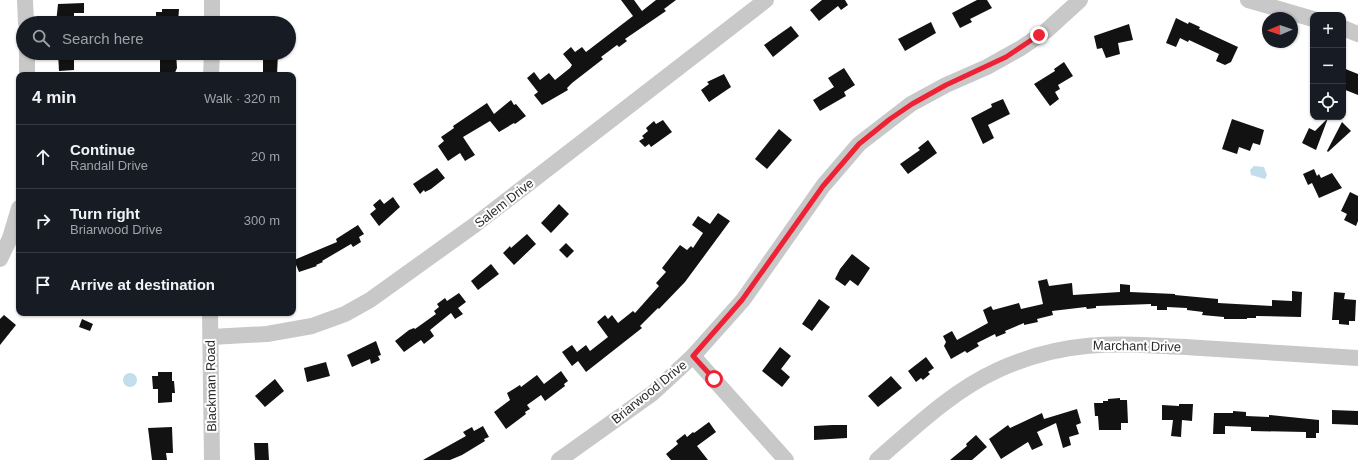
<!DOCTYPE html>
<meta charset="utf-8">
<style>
:root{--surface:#171b24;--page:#242831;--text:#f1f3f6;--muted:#9ea1a6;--line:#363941}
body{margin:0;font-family:Helvetica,sans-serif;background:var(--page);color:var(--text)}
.controls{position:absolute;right:12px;top:12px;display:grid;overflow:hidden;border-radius:8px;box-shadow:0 1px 3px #0004}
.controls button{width:36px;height:36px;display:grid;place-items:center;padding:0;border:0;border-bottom:1px solid var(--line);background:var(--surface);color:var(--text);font:20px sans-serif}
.compass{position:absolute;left:1262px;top:12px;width:36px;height:36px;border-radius:50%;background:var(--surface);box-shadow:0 1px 3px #0004;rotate:268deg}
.stop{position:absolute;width:12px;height:12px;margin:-9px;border:3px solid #ef2135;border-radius:50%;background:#fff}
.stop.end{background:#ef2135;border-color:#fff;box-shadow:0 1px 4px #0008}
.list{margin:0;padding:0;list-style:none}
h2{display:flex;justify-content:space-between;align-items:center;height:52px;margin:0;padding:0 16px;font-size:17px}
h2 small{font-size:13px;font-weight:400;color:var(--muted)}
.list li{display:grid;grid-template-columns:26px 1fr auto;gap:12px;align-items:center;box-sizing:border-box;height:64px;padding:0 16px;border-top:1px solid var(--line)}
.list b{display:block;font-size:15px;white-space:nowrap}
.list p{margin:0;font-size:13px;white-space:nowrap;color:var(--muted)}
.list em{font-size:13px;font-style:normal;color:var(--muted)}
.icon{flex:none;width:22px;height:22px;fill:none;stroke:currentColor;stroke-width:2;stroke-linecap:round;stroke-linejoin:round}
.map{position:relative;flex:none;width:1358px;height:460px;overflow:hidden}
.search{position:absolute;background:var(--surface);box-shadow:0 1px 3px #0004;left:16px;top:16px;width:280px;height:44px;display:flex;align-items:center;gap:10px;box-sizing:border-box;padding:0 14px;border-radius:22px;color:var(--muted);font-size:15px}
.panel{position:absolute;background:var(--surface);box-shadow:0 1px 3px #0004;left:16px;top:72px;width:280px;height:244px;border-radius:8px}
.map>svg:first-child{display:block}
.water{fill:#c2ddec}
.building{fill:#121212}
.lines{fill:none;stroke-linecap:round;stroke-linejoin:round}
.minor{stroke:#c8c8c8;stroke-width:16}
.route{stroke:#ef2135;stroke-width:5}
.labels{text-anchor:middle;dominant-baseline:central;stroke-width:4;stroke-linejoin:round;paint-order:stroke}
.street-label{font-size:13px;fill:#2b2b2b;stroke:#fff}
</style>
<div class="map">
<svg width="1358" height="460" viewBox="0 0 1358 460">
<rect width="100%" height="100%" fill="#fff"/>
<g class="water">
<path d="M 1254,166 L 1264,167 L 1267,175 L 1265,179 L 1251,175 L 1250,170 Z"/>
<circle cx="130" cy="380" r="7"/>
</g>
<g class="building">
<path d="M 621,0 L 634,0 L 642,11 L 656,0 L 676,0 L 664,9 L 666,11 L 625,39 L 627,41 L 619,47 L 617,45 L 601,57 L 603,59 L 572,83 L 567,88 L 568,90 L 542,105 L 534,95 L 538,92 L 527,78 L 534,72 L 540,80 L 549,73 L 555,80 L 570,68 L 572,65 L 563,54 L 571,47 L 575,52 L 582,47 L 586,52 L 633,16 Z"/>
<path d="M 822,0 L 845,0 L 848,5 L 841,10 L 838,6 L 819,21 L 810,10 Z"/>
<path d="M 977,0 L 987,0 L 992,8 L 970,19 L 972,22 L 960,28 L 952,13 Z"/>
<path d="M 84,3 L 84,13 L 74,13 L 74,23 L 56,23 L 58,4 Z"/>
<path d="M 162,9 L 179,9 L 178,23 L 156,23 L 156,12 L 162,12 Z"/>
<path d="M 1176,18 L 1188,24 L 1189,22 L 1200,27 L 1199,29 L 1238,47 L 1231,62 L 1225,65 L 1216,61 L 1219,54 L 1189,40 L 1188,42 L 1180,38 L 1176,47 L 1166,43 Z"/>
<path d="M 931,22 L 936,33 L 905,51 L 898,39 Z"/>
<path d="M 1129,24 L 1133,40 L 1118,43 L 1120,54 L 1106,58 L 1102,48 L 1097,49 L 1094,36 Z"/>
<path d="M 791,26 L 799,36 L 773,57 L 764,45 Z"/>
<path d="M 58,53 L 74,53 L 74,70 L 59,71 Z"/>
<path d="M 160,53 L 176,53 L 177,68 L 174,75 L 160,75 Z"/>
<path d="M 263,53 L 278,53 L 277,75 L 263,74 Z"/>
<path d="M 1064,62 L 1073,76 L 1058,85 L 1060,89 L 1055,92 L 1059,99 L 1050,106 L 1034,84 L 1055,71 L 1054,69 Z"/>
<path d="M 844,68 L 855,85 L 844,92 L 846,96 L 820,111 L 813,100 L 834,87 L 828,78 Z"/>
<path d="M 1343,68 L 1358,74 L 1358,95 L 1343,89 Z"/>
<path d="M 724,74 L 731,87 L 709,102 L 701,90 L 709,84 L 707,82 Z"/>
<path d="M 1003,99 L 1010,114 L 988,125 L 994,138 L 983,144 L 971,118 L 992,107 L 991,104 Z"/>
<path d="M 511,100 L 514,105 L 516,104 L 526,116 L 515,124 L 514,123 L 499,132 L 490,121 L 463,137 L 475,155 L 465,161 L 460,153 L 448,161 L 438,146 L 444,141 L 441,137 L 454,128 L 453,126 L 487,103 L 494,114 Z"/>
<path d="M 1328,118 L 1316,150 L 1302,143 L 1309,128 L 1315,131 Z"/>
<path d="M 1232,119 L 1264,130 L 1260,145 L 1253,143 L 1250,151 L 1239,147 L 1237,154 L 1222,149 Z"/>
<path d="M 663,120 L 672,132 L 651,147 L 649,144 L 645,147 L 639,141 L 644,138 L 642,136 L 648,131 L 646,128 L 654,121 L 656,124 Z"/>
<path d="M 1342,122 L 1351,131 L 1328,152 L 1327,151 Z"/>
<path d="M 779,129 L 792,140 L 767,169 L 755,159 Z"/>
<path d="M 928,140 L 937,153 L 908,174 L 900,164 L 920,150 L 918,148 Z"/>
<path d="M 437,168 L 445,178 L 431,189 L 425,192 L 424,190 L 420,194 L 413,184 Z"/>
<path d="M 1314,169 L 1317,176 L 1319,174 L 1321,178 L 1332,173 L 1342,188 L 1319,198 L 1312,183 L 1308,185 L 1303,174 Z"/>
<path d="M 1350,192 L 1358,196 L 1358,221 L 1356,226 L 1344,220 L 1347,214 L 1341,211 Z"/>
<path d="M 393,197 L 400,207 L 379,226 L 370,214 L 376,209 L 373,205 L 380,199 L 384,204 Z"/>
<path d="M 559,204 L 569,214 L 551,233 L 541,223 Z"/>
<path d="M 718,213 L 730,221 L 685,282 L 659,309 L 658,308 L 640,326 L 642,328 L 586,372 L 578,361 L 572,366 L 562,352 L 572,345 L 577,352 L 586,345 L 590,351 L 608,337 L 597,322 L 605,315 L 608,319 L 612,315 L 618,323 L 633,311 L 635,313 L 659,286 L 656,283 L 666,272 L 662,268 L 680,245 L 687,250 L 691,246 L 693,248 L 703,233 L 692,225 L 698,216 L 710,224 Z"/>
<path d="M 358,225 L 364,234 L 359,237 L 361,242 L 353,247 L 351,244 L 322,261 L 323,262 L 316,265 L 317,266 L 299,272 L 294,260 L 337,242 L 336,239 Z"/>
<path d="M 527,234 L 536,244 L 514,265 L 503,253 L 510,246 L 511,248 Z"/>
<path d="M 566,243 L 574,251 L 567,258 L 559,250 Z"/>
<path d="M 852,254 L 870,268 L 858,286 L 850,280 L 845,286 L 835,279 L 840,269 Z"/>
<path d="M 491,264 L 499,274 L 478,290 L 471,281 Z"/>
<path d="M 1047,279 L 1049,286 L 1072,283 L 1073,295 L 1120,292 L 1120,284 L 1130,285 L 1130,292 L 1175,294 L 1175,295 L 1218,299 L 1218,303 L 1272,306 L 1272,300 L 1292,301 L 1292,291 L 1302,292 L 1301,317 L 1256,316 L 1256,318 L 1247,318 L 1247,319 L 1224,319 L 1224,317 L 1202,315 L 1203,312 L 1187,310 L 1187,308 L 1167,307 L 1167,310 L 1157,310 L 1157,306 L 1151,306 L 1151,304 L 1096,306 L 1096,308 L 1087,309 L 1086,307 L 1052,311 L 1053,315 L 1037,319 L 1038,322 L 1024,325 L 1024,323 L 1005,331 L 1006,333 L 996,337 L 995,334 L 977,343 L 979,346 L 967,353 L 965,351 L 951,359 L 944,346 L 946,342 L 943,336 L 952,331 L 957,340 L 988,323 L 983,310 L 991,306 L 993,310 L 1019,303 L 1021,309 L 1043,304 L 1038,281 Z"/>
<path d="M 1334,292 L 1345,293 L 1344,299 L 1356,300 L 1355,321 L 1349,321 L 1349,325 L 1339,324 L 1339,320 L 1332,320 Z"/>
<path d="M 459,293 L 466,302 L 458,308 L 463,314 L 455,319 L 451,313 L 430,330 L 434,336 L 424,344 L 421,340 L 404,352 L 395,341 L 409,330 L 414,328 L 415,329 L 436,314 L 434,311 L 439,307 L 437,304 L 445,298 L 447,301 Z"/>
<path d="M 819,299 L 830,307 L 812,331 L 802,324 Z"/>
<path d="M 4,315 L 16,325 L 0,345 L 0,319 Z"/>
<path d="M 82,319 L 93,324 L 90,331 L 79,327 Z"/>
<path d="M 376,341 L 381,355 L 378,356 L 380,360 L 371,364 L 370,359 L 352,367 L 347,355 Z"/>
<path d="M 780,347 L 791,356 L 781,369 L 790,377 L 782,387 L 762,371 Z"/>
<path d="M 926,357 L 934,368 L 928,372 L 930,374 L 923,380 L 921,378 L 916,382 L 908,371 Z"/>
<path d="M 326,362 L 330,376 L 307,382 L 304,368 Z"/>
<path d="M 561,371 L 568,381 L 564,384 L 565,386 L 545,401 L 541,395 L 527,405 L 530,409 L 525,412 L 526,414 L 506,429 L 494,412 L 510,400 L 507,393 L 520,385 L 521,387 L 537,375 L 544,384 Z"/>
<path d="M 158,372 L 172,372 L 172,381 L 174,381 L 175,393 L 172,393 L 172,402 L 158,403 L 158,389 L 153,389 L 152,376 L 158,376 Z"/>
<path d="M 891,376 L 902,388 L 878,407 L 868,396 Z"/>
<path d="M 275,379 L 284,391 L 265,407 L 255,396 Z"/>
<path d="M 1120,398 L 1120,400 L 1127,400 L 1128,423 L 1121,423 L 1121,430 L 1099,430 L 1098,416 L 1095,416 L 1094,403 L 1103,403 L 1103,401 L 1108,401 L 1108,399 Z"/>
<path d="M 1179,404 L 1193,404 L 1192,421 L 1182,420 L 1181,437 L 1171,436 L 1173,420 L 1162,420 L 1162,405 L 1179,406 Z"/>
<path d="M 1077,409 L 1081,423 L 1076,425 L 1079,434 L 1069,437 L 1071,445 L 1063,448 L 1056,423 L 1037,432 L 1043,445 L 1032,450 L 1028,442 L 1001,459 L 989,439 L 1008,425 L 1010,428 L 1042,413 L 1044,419 Z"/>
<path d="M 1332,410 L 1358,411 L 1358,425 L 1332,424 Z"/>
<path d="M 1233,411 L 1246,412 L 1246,416 L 1269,417 L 1269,415 L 1319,420 L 1319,433 L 1316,433 L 1316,438 L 1306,438 L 1306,432 L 1251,431 L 1251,427 L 1225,426 L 1225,434 L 1213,434 L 1214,413 L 1233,413 Z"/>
<path d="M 709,422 L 716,432 L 697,446 L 708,460 L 671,460 L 666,454 L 678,444 L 676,441 L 685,434 L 687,437 L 693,432 L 694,433 Z"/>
<path d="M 832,425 L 847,425 L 847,438 L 814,440 L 814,426 Z"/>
<path d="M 483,426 L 489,437 L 484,439 L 485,441 L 462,455 L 450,460 L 423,460 L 466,436 L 463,432 L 472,427 L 474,431 Z"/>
<path d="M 172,427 L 173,453 L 166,453 L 167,460 L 152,460 L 148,428 Z"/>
<path d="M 976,435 L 987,447 L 972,460 L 950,460 L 967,446 L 966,444 Z"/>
<path d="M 254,443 L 268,443 L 269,460 L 255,460 Z"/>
</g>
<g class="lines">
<g class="minor">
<path d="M 25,0 L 26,23"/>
<path d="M 1248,0 L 1313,19"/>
<path d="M 212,23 L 212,0"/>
<path d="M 1343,28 L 1358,34"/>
<path d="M 27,53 L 27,75"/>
<path d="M 211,75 L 212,53"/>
<path d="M 0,259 L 10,238 L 19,208"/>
<path d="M 210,313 L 212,460"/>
<path d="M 211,337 L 267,334 L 312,326 L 345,314 L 370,300 L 476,224 L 766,0"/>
<path d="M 693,356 L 786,460"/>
<path d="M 559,460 L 653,393 L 693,356 L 743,300 L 823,186 L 859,144 L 911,104 L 946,85 L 987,67 L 1021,48 L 1046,31 L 1080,0"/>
<path d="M 877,460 C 915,427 952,391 998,370 C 1070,337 1125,344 1201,348 C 1253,351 1306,355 1358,358"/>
</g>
</g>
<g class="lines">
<path class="route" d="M 714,379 L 693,356 L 742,300 L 823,186 L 859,144 L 890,119 L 912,104 L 946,85 L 1006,57 L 1039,35"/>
</g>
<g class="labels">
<g class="street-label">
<text transform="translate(504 203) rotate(-38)">Salem Drive</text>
<text transform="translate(1137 346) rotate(1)">Marchant Drive</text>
<text transform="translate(211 386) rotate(-91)">Blackman Road</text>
<text transform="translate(649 392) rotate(-39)">Briarwood Drive</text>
</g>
</g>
</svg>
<div class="controls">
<button>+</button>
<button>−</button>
<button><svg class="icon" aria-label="locate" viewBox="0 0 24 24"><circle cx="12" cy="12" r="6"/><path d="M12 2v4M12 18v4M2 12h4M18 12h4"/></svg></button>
</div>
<svg class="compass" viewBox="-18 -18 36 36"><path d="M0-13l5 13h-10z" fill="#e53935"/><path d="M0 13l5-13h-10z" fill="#9ea1a6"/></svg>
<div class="stop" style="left:714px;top:379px"></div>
<div class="stop end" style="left:1039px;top:35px"></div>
<div class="search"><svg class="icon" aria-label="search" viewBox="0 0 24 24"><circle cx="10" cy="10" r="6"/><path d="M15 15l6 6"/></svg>Search here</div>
<section class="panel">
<h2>4 min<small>Walk · 320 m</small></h2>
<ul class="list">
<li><svg class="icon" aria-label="ahead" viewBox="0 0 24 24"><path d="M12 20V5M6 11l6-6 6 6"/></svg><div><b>Continue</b><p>Randall Drive</p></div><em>20 m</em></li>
<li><svg class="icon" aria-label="right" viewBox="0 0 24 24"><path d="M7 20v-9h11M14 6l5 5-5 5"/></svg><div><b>Turn right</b><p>Briarwood Drive</p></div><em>300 m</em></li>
<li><svg class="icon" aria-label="arrive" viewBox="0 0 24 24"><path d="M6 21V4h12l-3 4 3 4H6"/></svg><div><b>Arrive at destination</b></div></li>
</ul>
</section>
</div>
